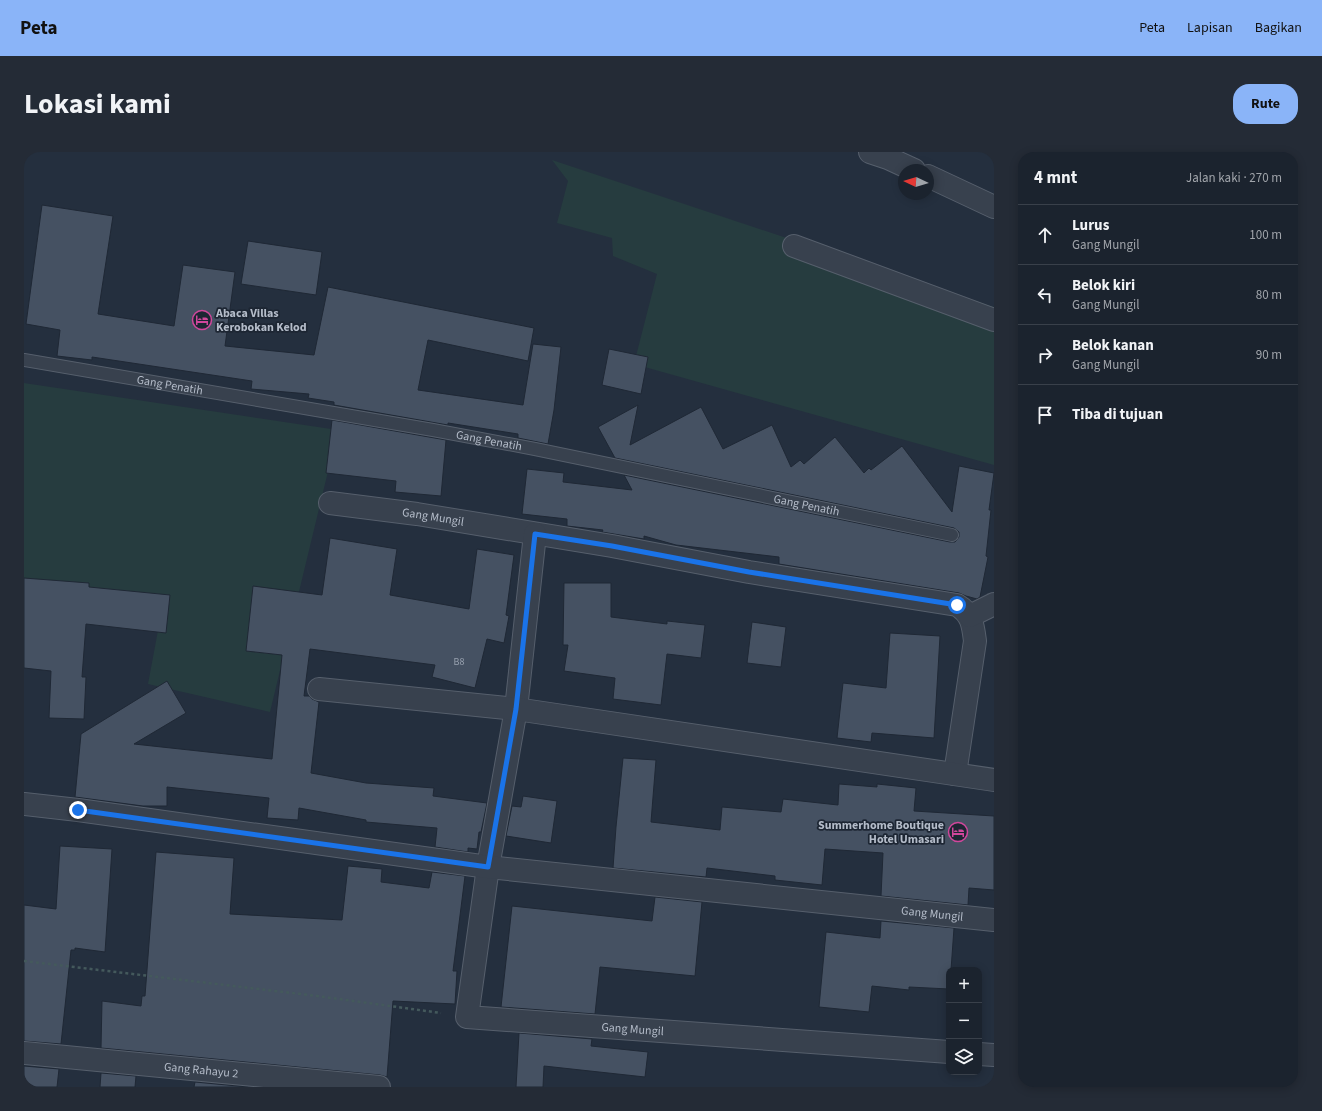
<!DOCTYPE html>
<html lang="id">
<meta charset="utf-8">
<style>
:root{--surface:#1b232e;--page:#242b36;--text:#f1f3f6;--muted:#a0a4aa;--line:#39404a;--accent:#8ab4f8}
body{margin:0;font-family:"Source Sans 3",sans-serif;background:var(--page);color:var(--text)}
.controls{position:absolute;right:12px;bottom:12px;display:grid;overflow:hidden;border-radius:8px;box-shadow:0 2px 10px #0003}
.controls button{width:36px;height:36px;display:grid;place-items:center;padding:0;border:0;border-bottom:1px solid var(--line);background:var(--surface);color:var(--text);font:20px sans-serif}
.compass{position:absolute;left:874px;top:12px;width:36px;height:36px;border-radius:50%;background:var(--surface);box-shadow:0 2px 10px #0003;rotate:274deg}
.stop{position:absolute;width:12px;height:12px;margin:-9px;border:3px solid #1a73e8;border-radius:50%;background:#fff}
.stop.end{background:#1a73e8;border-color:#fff;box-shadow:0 1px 4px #0008}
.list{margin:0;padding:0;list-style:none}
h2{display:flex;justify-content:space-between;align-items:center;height:52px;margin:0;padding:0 16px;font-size:17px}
h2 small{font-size:13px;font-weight:400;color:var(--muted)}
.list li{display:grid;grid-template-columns:26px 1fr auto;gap:12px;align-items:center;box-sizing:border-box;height:60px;padding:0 16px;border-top:1px solid var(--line)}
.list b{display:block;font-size:15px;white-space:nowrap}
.list p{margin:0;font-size:13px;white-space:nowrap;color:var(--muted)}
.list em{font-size:13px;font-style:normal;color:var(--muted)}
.icon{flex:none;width:22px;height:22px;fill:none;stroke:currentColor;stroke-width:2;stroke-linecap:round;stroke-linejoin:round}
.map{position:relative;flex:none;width:970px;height:935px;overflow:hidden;border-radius:16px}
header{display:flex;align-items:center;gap:24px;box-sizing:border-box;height:56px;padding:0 20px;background:var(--accent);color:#111}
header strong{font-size:19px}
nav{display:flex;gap:22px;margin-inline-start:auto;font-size:14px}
.intro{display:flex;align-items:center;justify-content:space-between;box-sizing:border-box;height:96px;padding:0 24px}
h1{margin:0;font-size:28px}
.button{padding:10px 18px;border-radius:16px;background:var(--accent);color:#111;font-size:14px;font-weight:700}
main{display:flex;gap:24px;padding:0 24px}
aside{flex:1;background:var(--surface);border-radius:16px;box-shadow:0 2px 10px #0003}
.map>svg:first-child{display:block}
.green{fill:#263c3f}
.building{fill:#455162;stroke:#1f2835}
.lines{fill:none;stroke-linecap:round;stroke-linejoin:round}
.service-casing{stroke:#565f6c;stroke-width:14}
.minor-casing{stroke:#565f6c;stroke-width:24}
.path{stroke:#44595c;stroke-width:2.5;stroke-dasharray:3 3;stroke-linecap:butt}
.service{stroke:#38414e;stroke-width:12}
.minor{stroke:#38414e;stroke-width:22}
.route{stroke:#1a73e8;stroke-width:5}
.labels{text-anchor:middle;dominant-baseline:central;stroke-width:3.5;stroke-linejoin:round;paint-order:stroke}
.number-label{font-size:10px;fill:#98a1af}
.poi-label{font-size:12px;font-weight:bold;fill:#b4bcc9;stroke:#1d2633;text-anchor:start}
.street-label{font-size:12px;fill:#b4bcc9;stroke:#1d2633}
</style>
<header>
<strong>Peta</strong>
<nav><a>Peta</a><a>Lapisan</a><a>Bagikan</a></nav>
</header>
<div class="intro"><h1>Lokasi kami</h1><a class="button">Rute</a></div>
<main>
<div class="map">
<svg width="970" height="935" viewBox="0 0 970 935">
<rect width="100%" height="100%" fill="#242f3e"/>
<g class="green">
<path d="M 528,8 L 970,155 L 970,313 L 610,212 L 633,122 L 589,104 L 588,86 L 533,71 L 544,29 Z"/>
<path d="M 0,231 L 314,278 L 246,560 L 124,532 L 138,457 L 0,431 Z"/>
</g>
<g class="building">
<path d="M 18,53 L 89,64 L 74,162 L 150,174 L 159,113 L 211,120 L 201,194 L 290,203 L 304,135 L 510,176 L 504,209 L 404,188 L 394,238 L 499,253 L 509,192 L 537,195 L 530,258 L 524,292 L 494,286 L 494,282 L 424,271 L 424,273 L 310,253 L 310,250 L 284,246 L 285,242 L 227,237 L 228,229 L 68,205 L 68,208 L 33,204 L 36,178 L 2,172 Z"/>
<path d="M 224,89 L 298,100 L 292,143 L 217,132 Z"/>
<path d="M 585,197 L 624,205 L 617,242 L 578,233 Z"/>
<path d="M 614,253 L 606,293 L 677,255 L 699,297 L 748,273 L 767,315 L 776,308 L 780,312 L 811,285 L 840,321 L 845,316 L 847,318 L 878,294 L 928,360 L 935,314 L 970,321 L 965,358 L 967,358 L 962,404 L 964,405 L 956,445 L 953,447 L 942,444 L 935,441 L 755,412 L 755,405 L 652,393 L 620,384 L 620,387 L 578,380 L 579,378 L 543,374 L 543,367 L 498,362 L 503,317 L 540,321 L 539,330 L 608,338 L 600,323 L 926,390 L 931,390 L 935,385 L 935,380 L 930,376 L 591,306 L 574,275 Z"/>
<path d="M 308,268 L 422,288 L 417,344 L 371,340 L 372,329 L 302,321 Z"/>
<path d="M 306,386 L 373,397 L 366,443 L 445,457 L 453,397 L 490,403 L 482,463 L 485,464 L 480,491 L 463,487 L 451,536 L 408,525 L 411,513 L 286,497 L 280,544 L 285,544 L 288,547 L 295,550 L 287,621 L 342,631 L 410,636 L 409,644 L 463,651 L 457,680 L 455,680 L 453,697 L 444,696 L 444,700 L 411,695 L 413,676 L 342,670 L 342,668 L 275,656 L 274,668 L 243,666 L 245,646 L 143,635 L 143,654 L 119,654 L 51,645 L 57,582 L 143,529 L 162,561 L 110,592 L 248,607 L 258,503 L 222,499 L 229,434 L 298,443 Z"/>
<path d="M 0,426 L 65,431 L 65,435 L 146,443 L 142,481 L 62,472 L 58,525 L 62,525 L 60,567 L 25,566 L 27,519 L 0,516 Z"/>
<path d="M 540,431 L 587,431 L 587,465 L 643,472 L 643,469 L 681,473 L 677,506 L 643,502 L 637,553 L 589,547 L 591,526 L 540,519 L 544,493 L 539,493 Z"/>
<path d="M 728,470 L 762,475 L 757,515 L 723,511 Z"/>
<path d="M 866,481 L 916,484 L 910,586 L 848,581 L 847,590 L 813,586 L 819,531 L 862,536 Z"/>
<path d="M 599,606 L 632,608 L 627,670 L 696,678 L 698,655 L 757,660 L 759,647 L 814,653 L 815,632 L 853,635 L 853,632 L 892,636 L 890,659 L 970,664 L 970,738 L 945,736 L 944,753 L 857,744 L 859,701 L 801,697 L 798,733 L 751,728 L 751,724 L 683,716 L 682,725 L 589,716 L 592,675 Z"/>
<path d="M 499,644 L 533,649 L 527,691 L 482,684 L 488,654 L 497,655 Z"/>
<path d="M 36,694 L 88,697 L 81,800 L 51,796 L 51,798 L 47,798 L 37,892 L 0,889 L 0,753 L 32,757 Z"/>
<path d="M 132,700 L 210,706 L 206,762 L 318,768 L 324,714 L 358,717 L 357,730 L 405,736 L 408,720 L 441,724 L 429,819 L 433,819 L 431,852 L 369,849 L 363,925 L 356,923 L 77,896 L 78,849 L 117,854 L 118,844 L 121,844 Z"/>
<path d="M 631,745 L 678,750 L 671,824 L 576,815 L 571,862 L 477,855 L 488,754 L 628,769 Z"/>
<path d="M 857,769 L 930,776 L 927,818 L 925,818 L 925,837 L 885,835 L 885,838 L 848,834 L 845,860 L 795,855 L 802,780 L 856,786 Z"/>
<path d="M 495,881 L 568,887 L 567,894 L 624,900 L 621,925 L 520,914 L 519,935 L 492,935 Z"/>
<path d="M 0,914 L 35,917 L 33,935 L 0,935 Z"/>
<path d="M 77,921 L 112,924 L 111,935 L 76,935 Z"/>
<path d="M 171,930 L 224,935 L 170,935 Z"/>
</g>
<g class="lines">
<g class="service-casing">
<g id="service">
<path id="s1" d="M 0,208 L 409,278 L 511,297 L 928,383"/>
</g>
</g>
<g class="minor-casing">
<g id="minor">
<path d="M 846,0 L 864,6 L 890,18"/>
<path d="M 904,24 L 970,55"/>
<path d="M 770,94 L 970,168"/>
<path id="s2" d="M 306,351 L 393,362 L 588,394 L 725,420 L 933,453 C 948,462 949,473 951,489 L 931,622"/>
<path id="s3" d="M 511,382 L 492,557 L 464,715 L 443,865 L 925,900"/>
<path d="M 946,464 L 970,452"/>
<path d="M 295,537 L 492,557 L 970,628"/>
<path id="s4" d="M 0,652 L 54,658 L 464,715 L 970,768"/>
<path id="s5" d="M 0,901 L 355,935"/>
<path d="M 955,902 L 970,903"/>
</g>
</g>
<path class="path" d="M 0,809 L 293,844 L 417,861"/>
<use href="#service" class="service"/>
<use href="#minor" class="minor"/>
</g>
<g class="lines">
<path class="route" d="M 54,658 L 464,715 L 492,557 L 511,382 L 588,394 L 725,420 L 933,453"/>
</g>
<defs>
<g id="hotel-ring" transform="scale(1)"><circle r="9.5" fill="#1d2633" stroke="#d1479c" stroke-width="1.5"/><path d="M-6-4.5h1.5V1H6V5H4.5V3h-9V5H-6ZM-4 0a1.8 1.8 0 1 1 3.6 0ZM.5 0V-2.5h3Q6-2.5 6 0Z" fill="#d1479c"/></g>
</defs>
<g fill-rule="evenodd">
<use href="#hotel-ring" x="178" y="168"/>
<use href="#hotel-ring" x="934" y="680"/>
</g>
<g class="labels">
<g class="number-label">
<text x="435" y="510">B8</text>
</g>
<g class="poi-label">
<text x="192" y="161">Abaca Villas<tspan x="192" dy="14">Kerobokan Kelod</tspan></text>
<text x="920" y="673" text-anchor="end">Summerhome Boutique<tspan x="920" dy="14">Hotel Umasari</tspan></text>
</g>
<g class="street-label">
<text stroke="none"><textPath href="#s1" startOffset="148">Gang Penatih</textPath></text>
<text stroke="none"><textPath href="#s1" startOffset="472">Gang Penatih</textPath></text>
<text stroke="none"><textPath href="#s1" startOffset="796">Gang Penatih</textPath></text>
<text stroke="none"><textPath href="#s2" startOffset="104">Gang Mungil</textPath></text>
<text stroke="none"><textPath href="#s4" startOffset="915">Gang Mungil</textPath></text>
<text stroke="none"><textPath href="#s3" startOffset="654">Gang Mungil</textPath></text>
<text stroke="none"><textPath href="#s5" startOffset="178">Gang Rahayu 2</textPath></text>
</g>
</g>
</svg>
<div class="controls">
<button>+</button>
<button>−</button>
<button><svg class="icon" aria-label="layers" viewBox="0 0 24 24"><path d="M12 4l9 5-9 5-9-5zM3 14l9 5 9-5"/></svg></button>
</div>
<svg class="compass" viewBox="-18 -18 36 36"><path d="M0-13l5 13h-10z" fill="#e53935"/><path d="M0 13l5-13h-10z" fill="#a0a4aa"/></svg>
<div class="stop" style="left:933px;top:453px"></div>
<div class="stop end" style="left:54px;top:658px"></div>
</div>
<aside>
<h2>4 mnt<small>Jalan kaki · 270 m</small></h2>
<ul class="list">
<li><svg class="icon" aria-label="ahead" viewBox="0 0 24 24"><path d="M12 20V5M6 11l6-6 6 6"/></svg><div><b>Lurus</b><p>Gang Mungil</p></div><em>100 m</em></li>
<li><svg class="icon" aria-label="left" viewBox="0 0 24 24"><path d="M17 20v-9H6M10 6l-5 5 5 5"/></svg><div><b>Belok kiri</b><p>Gang Mungil</p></div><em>80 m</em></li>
<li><svg class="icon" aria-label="right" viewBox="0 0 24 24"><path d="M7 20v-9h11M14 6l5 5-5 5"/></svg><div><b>Belok kanan</b><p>Gang Mungil</p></div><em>90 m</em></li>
<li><svg class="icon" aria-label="arrive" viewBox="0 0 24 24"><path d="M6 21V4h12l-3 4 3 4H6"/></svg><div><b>Tiba di tujuan</b></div></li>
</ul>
</aside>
</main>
